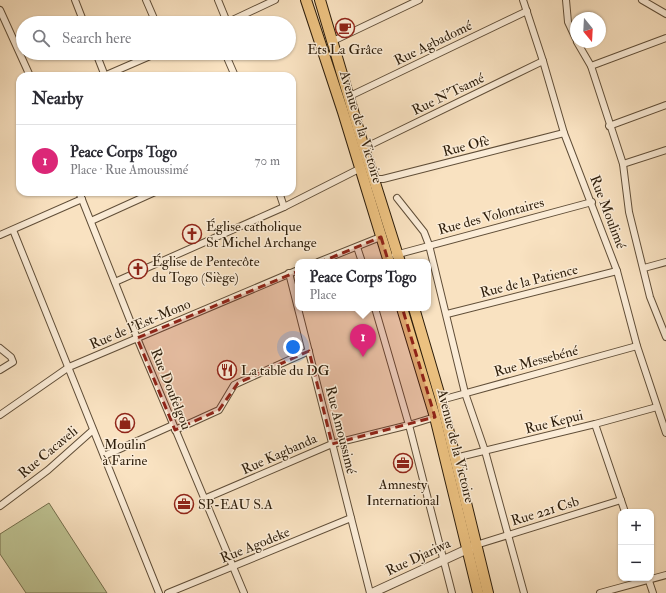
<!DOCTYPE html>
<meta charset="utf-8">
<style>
:root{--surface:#fff;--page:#f7f7f7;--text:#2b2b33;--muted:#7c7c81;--line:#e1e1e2;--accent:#db2777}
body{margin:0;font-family:"IM FELL Double Pica",serif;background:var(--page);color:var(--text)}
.controls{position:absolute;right:12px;bottom:12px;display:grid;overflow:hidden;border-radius:8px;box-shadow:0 1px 3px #0004}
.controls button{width:36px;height:36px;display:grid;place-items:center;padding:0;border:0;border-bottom:1px solid var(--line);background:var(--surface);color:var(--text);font:20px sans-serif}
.compass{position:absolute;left:570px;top:12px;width:36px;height:36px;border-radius:50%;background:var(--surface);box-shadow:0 1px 3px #0004;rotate:162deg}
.you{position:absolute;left:293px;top:347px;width:14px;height:14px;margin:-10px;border:3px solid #fff;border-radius:50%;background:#1a73e8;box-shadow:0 0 0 6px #1a73e833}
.badge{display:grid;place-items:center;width:26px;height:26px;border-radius:50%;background:var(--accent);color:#fff;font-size:13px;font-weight:700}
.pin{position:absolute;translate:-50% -33px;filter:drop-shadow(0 1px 2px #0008)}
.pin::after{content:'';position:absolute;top:21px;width:14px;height:12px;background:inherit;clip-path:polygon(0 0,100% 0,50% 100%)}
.popup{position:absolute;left:295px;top:259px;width:136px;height:52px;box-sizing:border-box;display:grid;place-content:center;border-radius:8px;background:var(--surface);filter:drop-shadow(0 1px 3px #0005);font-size:13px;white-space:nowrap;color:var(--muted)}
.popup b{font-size:15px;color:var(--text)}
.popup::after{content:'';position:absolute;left:50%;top:100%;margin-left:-8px;border:8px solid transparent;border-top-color:var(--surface)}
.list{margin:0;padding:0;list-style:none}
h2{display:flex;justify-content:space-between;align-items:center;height:52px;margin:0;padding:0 16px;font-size:17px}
h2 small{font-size:13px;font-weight:400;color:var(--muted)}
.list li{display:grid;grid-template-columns:26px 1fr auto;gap:12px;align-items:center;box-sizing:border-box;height:72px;padding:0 16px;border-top:1px solid var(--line)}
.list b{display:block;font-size:15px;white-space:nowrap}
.list p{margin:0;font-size:13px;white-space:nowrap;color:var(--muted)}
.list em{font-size:13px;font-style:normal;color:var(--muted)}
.icon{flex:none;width:22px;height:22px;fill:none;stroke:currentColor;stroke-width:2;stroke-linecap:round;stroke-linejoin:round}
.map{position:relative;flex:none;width:666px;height:593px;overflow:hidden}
.search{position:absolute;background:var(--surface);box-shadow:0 1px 3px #0004;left:16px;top:16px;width:280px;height:44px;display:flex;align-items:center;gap:10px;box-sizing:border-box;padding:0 14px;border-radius:22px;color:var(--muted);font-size:15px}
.panel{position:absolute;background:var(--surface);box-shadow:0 1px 3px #0004;left:16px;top:72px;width:280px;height:124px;border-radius:12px}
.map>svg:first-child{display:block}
.green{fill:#bec393;stroke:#76704e}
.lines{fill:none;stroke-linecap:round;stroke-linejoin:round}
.minor-casing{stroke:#604e38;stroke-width:8}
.tertiary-casing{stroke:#604e38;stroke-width:10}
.trunk-casing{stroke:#2d1d0a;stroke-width:12}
.minor{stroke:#fbecd7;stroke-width:6}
.tertiary{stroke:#fbecd7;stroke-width:8}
.trunk{stroke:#ecc180;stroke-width:10}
.marked{fill:#8f2418;fill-opacity:0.2;stroke:#8f2418;stroke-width:3;stroke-dasharray:8 5;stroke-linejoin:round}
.labels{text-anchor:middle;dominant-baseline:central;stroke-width:3;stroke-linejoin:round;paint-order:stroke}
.street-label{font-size:14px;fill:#2d1d0a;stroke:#fbecd7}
.poi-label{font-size:14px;fill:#2d1d0a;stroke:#fbecd7;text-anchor:start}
</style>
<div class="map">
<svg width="666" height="593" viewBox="0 0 666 593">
<rect width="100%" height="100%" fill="#f9e2c1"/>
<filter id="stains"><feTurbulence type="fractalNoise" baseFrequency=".005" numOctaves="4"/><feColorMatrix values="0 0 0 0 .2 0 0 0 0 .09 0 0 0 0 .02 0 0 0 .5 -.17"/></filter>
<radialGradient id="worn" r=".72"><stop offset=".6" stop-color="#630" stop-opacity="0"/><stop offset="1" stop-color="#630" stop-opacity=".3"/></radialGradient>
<path class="green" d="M 49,503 L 107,593 L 26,593 L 0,554 L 0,534 Z"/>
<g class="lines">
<g class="minor-casing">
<g id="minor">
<path d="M 75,0 L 84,23"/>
<path d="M 146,0 L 156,23"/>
<path d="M 218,0 L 227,22"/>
<path d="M 523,0 L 543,61 L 564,133 L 617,271 L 637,346 L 666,433"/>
<path d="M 566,0 L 568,22 L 576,39"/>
<path d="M 642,0 L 666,14"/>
<path d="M 0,10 L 30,76"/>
<path d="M 226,23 L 275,0"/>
<path d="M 333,41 L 419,0"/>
<path d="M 577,42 L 591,66 L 623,164 L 629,212 L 650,297 L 666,337"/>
<path d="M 96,53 L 105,76"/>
<path d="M 225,53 L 235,76"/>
<path d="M 591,66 L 666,38"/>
<path d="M 104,76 L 157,53"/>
<path d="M 350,96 L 527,11"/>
<path d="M 609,126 L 666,105"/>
<path d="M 364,148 L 543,61"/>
<path d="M 623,164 L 666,150"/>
<path d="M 373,179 L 383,179 L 564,133"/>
<path d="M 79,192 L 137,338 L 244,593"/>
<path d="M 279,192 L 284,207"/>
<path d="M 397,198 L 424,232 L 429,245 L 465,393 L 485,451 L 524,593"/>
<path d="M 91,221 L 155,192"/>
<path d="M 13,230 L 159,593"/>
<path d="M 0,235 L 82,199"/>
<path d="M 357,247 L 362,262"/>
<path d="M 395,255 L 592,202"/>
<path d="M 318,262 L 383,236"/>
<path d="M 644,268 L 666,262"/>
<path d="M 289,273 L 370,593"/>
<path d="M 115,282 L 284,207 L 359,169"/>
<path d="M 375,308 L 409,425 L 452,593"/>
<path d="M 447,314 L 617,271"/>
<path d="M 0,348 L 11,357 L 13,362 L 0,370"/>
<path d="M 441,400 L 637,346"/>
<path d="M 0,415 L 69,367 L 298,270"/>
<path d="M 595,424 L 625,512"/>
<path d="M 175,430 L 219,410 L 234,385 L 238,383 L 309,351"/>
<path d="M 104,456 L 173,425"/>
<path d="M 455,458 L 595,424 L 657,407"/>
<path d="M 204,499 L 332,444 L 409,425 L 435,417"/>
<path d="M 0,506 L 48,470 L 93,430"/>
<path d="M 476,545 L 621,500"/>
<path d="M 648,578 L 653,593"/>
<path d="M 168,593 L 351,518"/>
<path d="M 600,593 L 666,575"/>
</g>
</g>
<g class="tertiary-casing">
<path id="tertiary" d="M 372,593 L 472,547"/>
</g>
<g class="trunk-casing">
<g id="trunk">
<path d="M 306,0 L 343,112 L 389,262"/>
<path d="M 320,0 L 364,148 L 400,262"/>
<path d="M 402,308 L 435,417 L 478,593"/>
<path d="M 414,308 L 441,400 L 488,593"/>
</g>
</g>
<use href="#minor" class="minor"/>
<use href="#tertiary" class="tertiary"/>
<use href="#trunk" class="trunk"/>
</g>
<path class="marked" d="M 381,237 L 435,417 L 332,444 L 309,351 L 238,383 L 219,410 L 175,430 L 137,338 Z"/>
<defs>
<g id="cafe-ring" transform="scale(1)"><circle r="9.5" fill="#fbecd7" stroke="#8f2418" stroke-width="1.5"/><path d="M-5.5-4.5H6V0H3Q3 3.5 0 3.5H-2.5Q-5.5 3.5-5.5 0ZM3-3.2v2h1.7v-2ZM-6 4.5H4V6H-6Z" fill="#8f2418"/></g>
<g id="church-ring" transform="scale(1)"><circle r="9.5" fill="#fbecd7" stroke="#8f2418" stroke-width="1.5"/><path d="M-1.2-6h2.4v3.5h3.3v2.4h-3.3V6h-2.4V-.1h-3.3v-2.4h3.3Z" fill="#8f2418"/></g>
<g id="restaurant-ring" transform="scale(1)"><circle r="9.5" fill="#fbecd7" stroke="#8f2418" stroke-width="1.5"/><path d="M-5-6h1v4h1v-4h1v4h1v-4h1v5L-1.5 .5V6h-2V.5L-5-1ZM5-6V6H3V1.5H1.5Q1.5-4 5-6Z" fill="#8f2418"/></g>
<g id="shop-ring" transform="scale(1)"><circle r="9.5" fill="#fbecd7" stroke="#8f2418" stroke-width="1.5"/><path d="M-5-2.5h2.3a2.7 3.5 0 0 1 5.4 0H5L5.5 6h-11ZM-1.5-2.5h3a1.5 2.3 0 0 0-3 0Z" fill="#8f2418"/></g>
<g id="office-ring" transform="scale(1)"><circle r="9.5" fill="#fbecd7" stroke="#8f2418" stroke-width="1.5"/><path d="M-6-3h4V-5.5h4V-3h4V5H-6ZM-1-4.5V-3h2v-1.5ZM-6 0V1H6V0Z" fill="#8f2418"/></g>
</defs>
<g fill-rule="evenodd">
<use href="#cafe-ring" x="345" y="28"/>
<use href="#church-ring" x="192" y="234"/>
<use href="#church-ring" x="138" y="269"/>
<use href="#restaurant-ring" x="227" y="370"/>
<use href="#shop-ring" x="125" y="423"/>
<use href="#office-ring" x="403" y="463"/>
<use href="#office-ring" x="184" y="504"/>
</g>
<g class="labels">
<g class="street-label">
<text transform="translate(433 43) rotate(-26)">Rue Agbadomé</text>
<text transform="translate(448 94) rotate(-26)">Rue N'Tsamé</text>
<text transform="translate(361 127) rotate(73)">Avenue de la Victoire</text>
<text transform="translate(466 146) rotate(-14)">Rue Ofè</text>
<text transform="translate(608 212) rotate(69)">Rue Moulimé</text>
<text transform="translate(491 216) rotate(-15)">Rue des Volontaires</text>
<text transform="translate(529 281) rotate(-14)">Rue de la Patience</text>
<text transform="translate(140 324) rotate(-23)">Rue de l'Est-Mono</text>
<text transform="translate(536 361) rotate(-15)">Rue Messebéné</text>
<text transform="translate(171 389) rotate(68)">Rue Doufelgou</text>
<text transform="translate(554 422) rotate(-14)">Rue Kepui</text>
<text transform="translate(341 430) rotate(76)">Rue Amoussimé</text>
<text transform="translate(456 446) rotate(76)">Avenue de la Victoire</text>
<text transform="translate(48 452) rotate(-40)">Rue Cacaveli</text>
<text transform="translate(279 454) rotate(-24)">Rue Kagbanda</text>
<text transform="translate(545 511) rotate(-17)">Rue 221 Csb</text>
<text transform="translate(255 545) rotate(-22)">Rue Agodeke</text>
<text transform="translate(418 557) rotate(-25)">Rue Djariwa</text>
</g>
<g class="poi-label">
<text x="345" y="49" text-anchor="middle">Ets La Grâce</text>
<text x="206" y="226">Église catholique<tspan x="206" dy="16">St Michel Archange</tspan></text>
<text x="152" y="261">Église de Pentecôte<tspan x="152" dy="16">du Togo (Siège)</tspan></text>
<text x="241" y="370">La table du DG</text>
<text x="125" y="444" text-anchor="middle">Moulin<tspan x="125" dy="16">à Farine</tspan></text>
<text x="403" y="484" text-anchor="middle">Amnesty<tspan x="403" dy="16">International</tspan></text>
<text x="198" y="504">SP-EAU S.A</text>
</g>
</g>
<rect width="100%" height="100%" filter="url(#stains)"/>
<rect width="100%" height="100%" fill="url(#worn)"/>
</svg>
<div class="controls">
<button>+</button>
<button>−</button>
</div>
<svg class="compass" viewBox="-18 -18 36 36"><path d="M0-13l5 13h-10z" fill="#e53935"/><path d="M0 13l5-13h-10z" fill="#7c7c81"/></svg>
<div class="you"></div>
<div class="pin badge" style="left:363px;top:357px">1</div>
<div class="popup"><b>Peace Corps Togo</b>Place</div>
<div class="search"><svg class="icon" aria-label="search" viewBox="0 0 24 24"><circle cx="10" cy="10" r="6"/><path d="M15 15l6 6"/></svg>Search here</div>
<section class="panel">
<h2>Nearby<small></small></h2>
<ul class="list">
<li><span class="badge">1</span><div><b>Peace Corps Togo</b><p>Place · Rue Amoussimé</p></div><em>70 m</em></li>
</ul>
</section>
</div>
